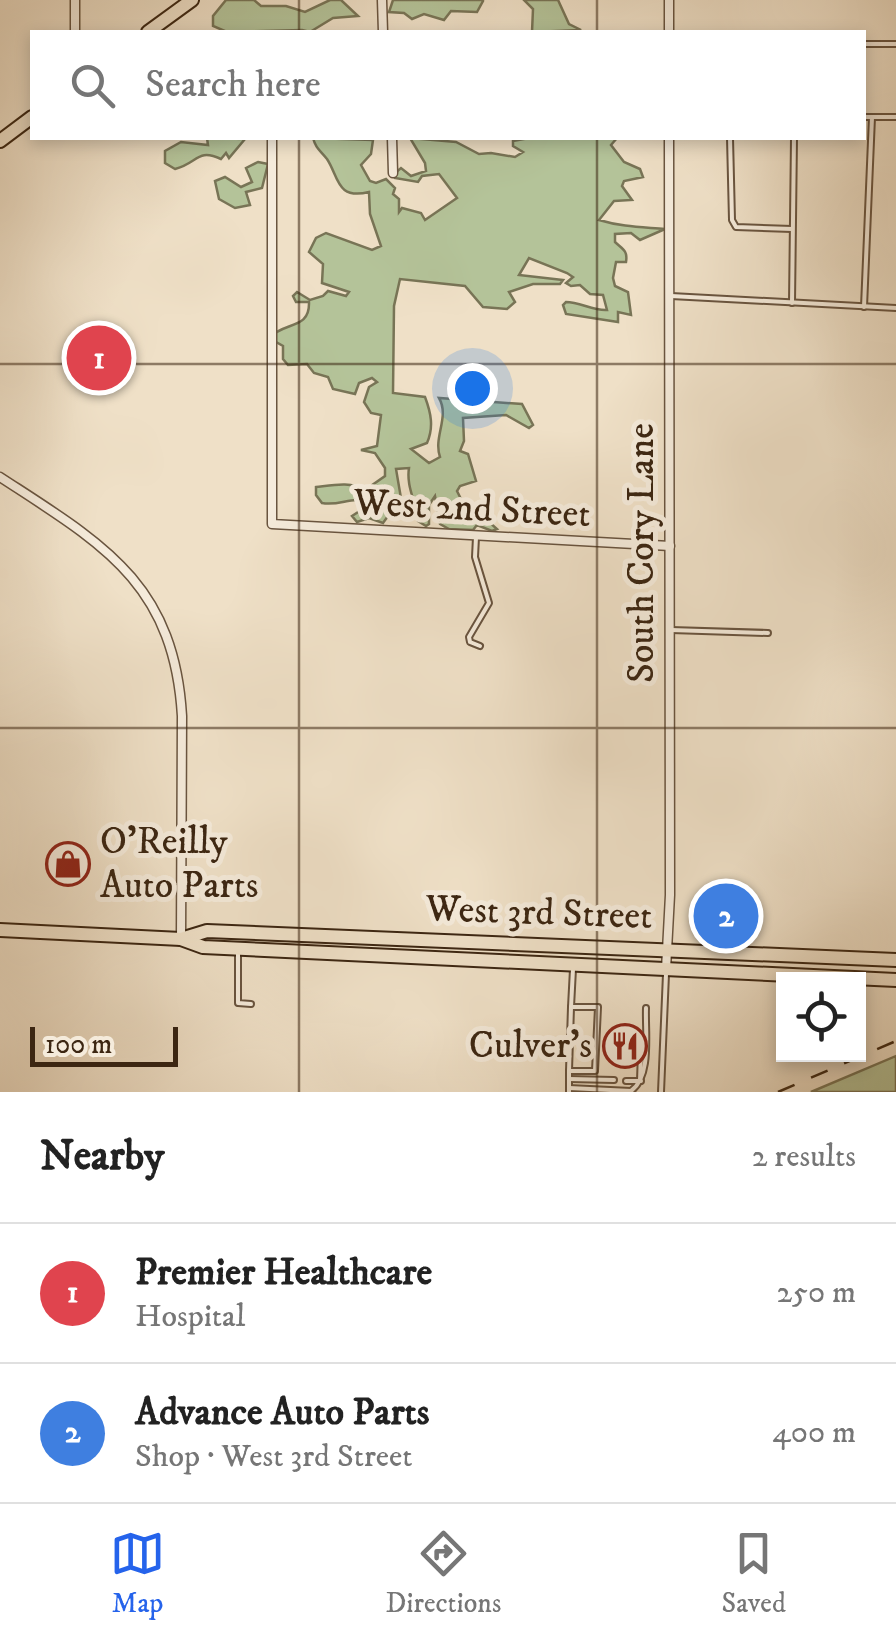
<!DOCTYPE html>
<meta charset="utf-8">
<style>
:root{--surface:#fff;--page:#f2f2f2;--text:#222;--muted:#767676;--line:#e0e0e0;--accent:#2563eb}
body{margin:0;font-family:"IM FELL DW Pica",serif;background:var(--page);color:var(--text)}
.controls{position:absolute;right:30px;bottom:30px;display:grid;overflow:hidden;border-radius:0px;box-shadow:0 5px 15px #0003}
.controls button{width:90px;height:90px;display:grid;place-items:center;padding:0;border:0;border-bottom:2px solid var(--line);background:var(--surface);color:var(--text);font:50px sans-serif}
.scale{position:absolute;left:30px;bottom:25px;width:148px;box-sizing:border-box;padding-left:10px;border:5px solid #3c2612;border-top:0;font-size:28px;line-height:35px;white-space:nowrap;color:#3c2612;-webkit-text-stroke:8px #f5ebdb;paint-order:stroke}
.you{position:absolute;left:472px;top:388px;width:35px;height:35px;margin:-25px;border:8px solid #fff;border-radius:50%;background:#1a73e8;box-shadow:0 0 0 15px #1a73e833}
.badge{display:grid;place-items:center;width:65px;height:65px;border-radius:50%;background:var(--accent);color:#fff;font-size:32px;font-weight:700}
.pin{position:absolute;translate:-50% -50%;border:5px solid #fff;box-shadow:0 2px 10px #0006}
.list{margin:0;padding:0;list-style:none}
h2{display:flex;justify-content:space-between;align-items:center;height:130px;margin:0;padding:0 40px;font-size:42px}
h2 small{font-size:32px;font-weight:400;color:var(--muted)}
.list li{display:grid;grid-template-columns:65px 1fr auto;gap:30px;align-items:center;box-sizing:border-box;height:140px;padding:0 40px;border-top:2px solid var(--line)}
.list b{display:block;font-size:38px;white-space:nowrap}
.list p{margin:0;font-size:32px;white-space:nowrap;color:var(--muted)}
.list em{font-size:32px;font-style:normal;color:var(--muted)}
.icon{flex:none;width:55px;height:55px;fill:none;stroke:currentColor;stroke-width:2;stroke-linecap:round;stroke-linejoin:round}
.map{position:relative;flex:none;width:896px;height:1092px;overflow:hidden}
.search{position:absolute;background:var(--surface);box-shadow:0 5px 15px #0003;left:30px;right:30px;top:30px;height:110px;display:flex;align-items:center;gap:25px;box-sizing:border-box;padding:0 35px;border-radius:0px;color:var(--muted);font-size:38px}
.sheet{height:410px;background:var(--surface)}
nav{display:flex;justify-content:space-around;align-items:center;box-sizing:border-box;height:140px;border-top:2px solid var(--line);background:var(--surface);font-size:28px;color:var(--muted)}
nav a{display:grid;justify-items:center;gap:5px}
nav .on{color:var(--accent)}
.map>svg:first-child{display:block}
.green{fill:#b4c399;stroke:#787456;stroke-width:2.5}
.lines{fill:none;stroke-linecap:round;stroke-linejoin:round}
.lane-casing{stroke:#69543f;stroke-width:8}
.street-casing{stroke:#69543f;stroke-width:11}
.primary-casing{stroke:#3c2612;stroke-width:16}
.lane{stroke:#f5ebdb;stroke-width:4}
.street{stroke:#f5ebdb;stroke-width:8}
.primary{stroke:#efe0c7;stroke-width:12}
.rail{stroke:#3c2612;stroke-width:2.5;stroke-dasharray:18 18;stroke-linecap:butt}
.grid{fill:none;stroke:#3c2612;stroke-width:2.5;stroke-opacity:0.55}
.labels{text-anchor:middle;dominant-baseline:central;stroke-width:10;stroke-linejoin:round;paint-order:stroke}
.street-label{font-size:38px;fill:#3c2612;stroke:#f5ebdb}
.poi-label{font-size:38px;fill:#3c2612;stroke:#f5ebdb;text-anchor:start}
</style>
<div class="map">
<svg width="896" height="1092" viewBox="0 0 896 1092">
<rect width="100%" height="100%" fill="#efe0c7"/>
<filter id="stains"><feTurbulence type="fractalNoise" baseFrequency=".002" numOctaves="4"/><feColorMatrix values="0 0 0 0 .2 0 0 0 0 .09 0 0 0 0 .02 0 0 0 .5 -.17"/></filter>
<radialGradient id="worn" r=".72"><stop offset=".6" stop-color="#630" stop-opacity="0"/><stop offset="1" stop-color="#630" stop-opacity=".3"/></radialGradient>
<g class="green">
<path d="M 226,0 L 254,0 L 261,6 L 286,6 L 305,12 L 330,0 L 341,0 L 358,16 L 333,18 L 310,32 L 302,30 L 227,32 L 213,26 L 213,16 Z"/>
<path d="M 393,0 L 482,0 L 483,1 L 477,12 L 451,11 L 444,20 L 424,14 L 412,19 L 404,13 L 389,12 Z"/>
<path d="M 524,0 L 558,0 L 569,24 L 581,30 L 532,32 L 533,9 Z"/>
<path d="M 207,138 L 245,139 L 229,158 L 226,153 L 221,159 C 197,148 198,163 175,169 L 165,163 L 165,151 L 181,142 L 208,145 Z"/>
<path d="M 313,138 L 373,140 L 371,154 L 361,165 L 370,181 L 376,183 L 386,179 L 395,188 L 393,194 L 399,199 L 399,212 L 402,208 L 421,213 L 425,220 L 457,198 L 439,174 L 422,176 L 418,182 L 395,178 L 395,173 L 401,168 L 411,176 L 426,171 L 425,163 L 410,138 L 456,142 L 479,154 L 491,153 L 515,157 L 523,152 L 513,146 L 513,141 L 529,138 L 617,138 L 611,145 L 624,162 L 640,169 L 643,177 L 624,181 L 622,186 L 632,200 L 614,201 L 599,220 C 622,227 642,227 665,229 L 640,240 L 631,233 L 615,234 L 615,242 C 622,249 628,250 626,262 L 616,262 L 613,278 L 615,286 L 628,292 L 631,315 L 618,312 L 618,322 L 566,314 L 563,305 L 566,302 C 580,302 593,311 607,310 L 603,295 L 590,294 L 580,285 L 571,286 L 566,283 L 573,277 L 567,273 L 529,258 L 519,275 L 563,280 L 560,284 L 533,284 L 509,292 L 515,302 L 507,309 L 483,307 L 465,286 L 400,279 L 394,306 L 393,393 L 425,397 C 431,413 434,427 427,443 L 411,449 L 429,463 L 440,457 C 433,437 450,417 439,398 L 522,404 L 533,425 L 529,428 L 506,415 L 463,418 L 464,441 L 460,451 L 468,454 L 476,481 L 460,486 L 457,491 L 462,501 L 482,508 L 489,522 L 497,529 L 492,531 L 477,525 L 473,530 L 449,529 L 440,524 L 435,496 L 429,505 L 429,524 L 426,526 L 418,521 C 416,501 406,487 409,468 L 396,469 L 402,504 L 393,509 L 383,523 L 369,518 L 357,522 L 352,516 L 369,505 C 356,493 341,507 322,503 L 316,495 L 316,487 C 333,485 351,481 365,490 L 385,476 L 385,468 L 375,453 L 361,450 L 377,446 L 381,415 L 371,413 L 364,402 L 369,387 L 377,382 L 372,378 L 359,383 L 355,394 L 333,389 L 328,377 L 314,373 L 307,364 L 288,365 L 283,359 L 283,346 L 269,338 C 285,321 310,330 309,302 L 296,302 L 293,296 L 297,292 L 310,300 L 323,296 L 328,291 L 346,296 L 349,292 L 322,283 L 323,264 L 309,252 L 316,238 L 326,233 L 372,250 L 381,246 L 370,214 L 369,192 C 336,200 339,177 327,159 C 320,150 316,149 313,138 Z"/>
<path d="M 258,162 L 268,164 L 262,188 L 246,192 L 250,205 L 235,208 L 219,199 L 215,181 L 225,177 L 241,187 L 252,182 L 246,168 Z"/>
<path d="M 896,1056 L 896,1092 L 811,1092 Z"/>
</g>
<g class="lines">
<g class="lane-casing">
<g id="lane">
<path d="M 864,44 L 896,44"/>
<path d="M 864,117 L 896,117"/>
<path d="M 730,138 L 732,220 L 736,227 L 792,229"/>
<path d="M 671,296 L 896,308"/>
<path d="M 792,303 L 794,138"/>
<path d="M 864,307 L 872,117"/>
<path d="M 476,537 L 475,557 L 489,603 L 469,637 L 470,642 L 480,646"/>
<path d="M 671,630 L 768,633"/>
<path d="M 238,953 L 238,1003 L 251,1004"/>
<path d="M 569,1071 L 571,1007"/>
<path d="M 569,1079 L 614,1080"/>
<path d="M 626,1081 L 641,1081"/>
<path d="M 640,1081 L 641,1051"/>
<path d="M 569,1088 L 631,1091 C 652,1076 645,1033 646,1008"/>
<path d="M 569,1092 L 569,1071 L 595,1071 L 598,1007 L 571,1007 L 573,969"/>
<path d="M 661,1092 L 666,974"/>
</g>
</g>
<g class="street-casing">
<g id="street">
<path d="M 75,0 L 75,32"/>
<path d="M 382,0 L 383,32"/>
<path d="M 669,0 L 669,32"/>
<path d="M 272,138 L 272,524 L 670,546"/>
<path d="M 392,138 L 393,173"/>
<path d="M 0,477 C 101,543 174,582 182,716 L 181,939"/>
<path d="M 666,969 L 670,895 L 669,138"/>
</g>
</g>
<g class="primary-casing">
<g id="primary">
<path d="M 148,32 L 192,0"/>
<path d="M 0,141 L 32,117"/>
<path d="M 0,930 L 181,939 L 203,947 L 896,980"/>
<path d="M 181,939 L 207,931 L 896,960"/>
</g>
</g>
<use href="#lane" class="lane"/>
<use href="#street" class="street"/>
<use href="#primary" class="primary"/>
<path class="rail" d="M 778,1092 L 896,1041"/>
</g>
<path class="grid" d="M 299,0 L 299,32M 597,0 L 597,32M 299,138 L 299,1092M 597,138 L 597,1092M 0,364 L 896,364M 0,728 L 896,728"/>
<defs>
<g id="shop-ring" transform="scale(2.25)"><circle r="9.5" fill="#f5ebdb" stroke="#8f2418" stroke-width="1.5"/><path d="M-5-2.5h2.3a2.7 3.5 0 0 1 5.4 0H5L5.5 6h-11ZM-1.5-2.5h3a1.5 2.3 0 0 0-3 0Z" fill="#8f2418"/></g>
<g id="restaurant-ring" transform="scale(2.25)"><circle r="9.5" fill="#f5ebdb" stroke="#8f2418" stroke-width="1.5"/><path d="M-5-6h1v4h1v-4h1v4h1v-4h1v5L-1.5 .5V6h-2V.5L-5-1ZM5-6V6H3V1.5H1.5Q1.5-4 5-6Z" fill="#8f2418"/></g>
</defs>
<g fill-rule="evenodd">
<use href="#shop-ring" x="68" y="864"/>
<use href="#restaurant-ring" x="625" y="1046"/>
</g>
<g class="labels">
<g class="street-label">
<text transform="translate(472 509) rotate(3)">West 2nd Street</text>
<text transform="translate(642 553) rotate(-90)">South Cory Lane</text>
<text transform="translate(539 913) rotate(2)">West 3rd Street</text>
</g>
<g class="poi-label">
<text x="100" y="842">O'Reilly<tspan x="100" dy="44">Auto Parts</tspan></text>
<text x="592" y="1046" text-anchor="end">Culver's</text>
</g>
</g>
<rect width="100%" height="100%" filter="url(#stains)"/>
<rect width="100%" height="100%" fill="url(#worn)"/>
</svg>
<div class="controls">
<button><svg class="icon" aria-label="locate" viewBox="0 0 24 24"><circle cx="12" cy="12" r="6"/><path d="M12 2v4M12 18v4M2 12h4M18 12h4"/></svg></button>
</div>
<div class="scale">100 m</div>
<div class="you"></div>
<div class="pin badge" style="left:99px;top:358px;background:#e0444e">1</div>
<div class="pin badge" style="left:726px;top:916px;background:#3f7fe0">2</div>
<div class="search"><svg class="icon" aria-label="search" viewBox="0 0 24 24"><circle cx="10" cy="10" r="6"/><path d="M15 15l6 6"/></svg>Search here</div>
</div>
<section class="sheet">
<h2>Nearby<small>2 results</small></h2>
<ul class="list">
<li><span class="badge" style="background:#e0444e">1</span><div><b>Premier Healthcare</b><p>Hospital</p></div><em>250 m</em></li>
<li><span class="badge" style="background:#3f7fe0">2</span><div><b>Advance Auto Parts</b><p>Shop · West 3rd Street</p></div><em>400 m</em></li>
</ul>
</section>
<nav>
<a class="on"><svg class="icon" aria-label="map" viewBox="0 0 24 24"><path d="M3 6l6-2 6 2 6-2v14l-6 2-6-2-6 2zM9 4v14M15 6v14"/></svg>Map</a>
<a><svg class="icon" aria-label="directions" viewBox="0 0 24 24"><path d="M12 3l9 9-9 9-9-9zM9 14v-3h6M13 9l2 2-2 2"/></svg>Directions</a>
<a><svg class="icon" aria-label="saved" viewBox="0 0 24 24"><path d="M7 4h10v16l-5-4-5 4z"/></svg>Saved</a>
</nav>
